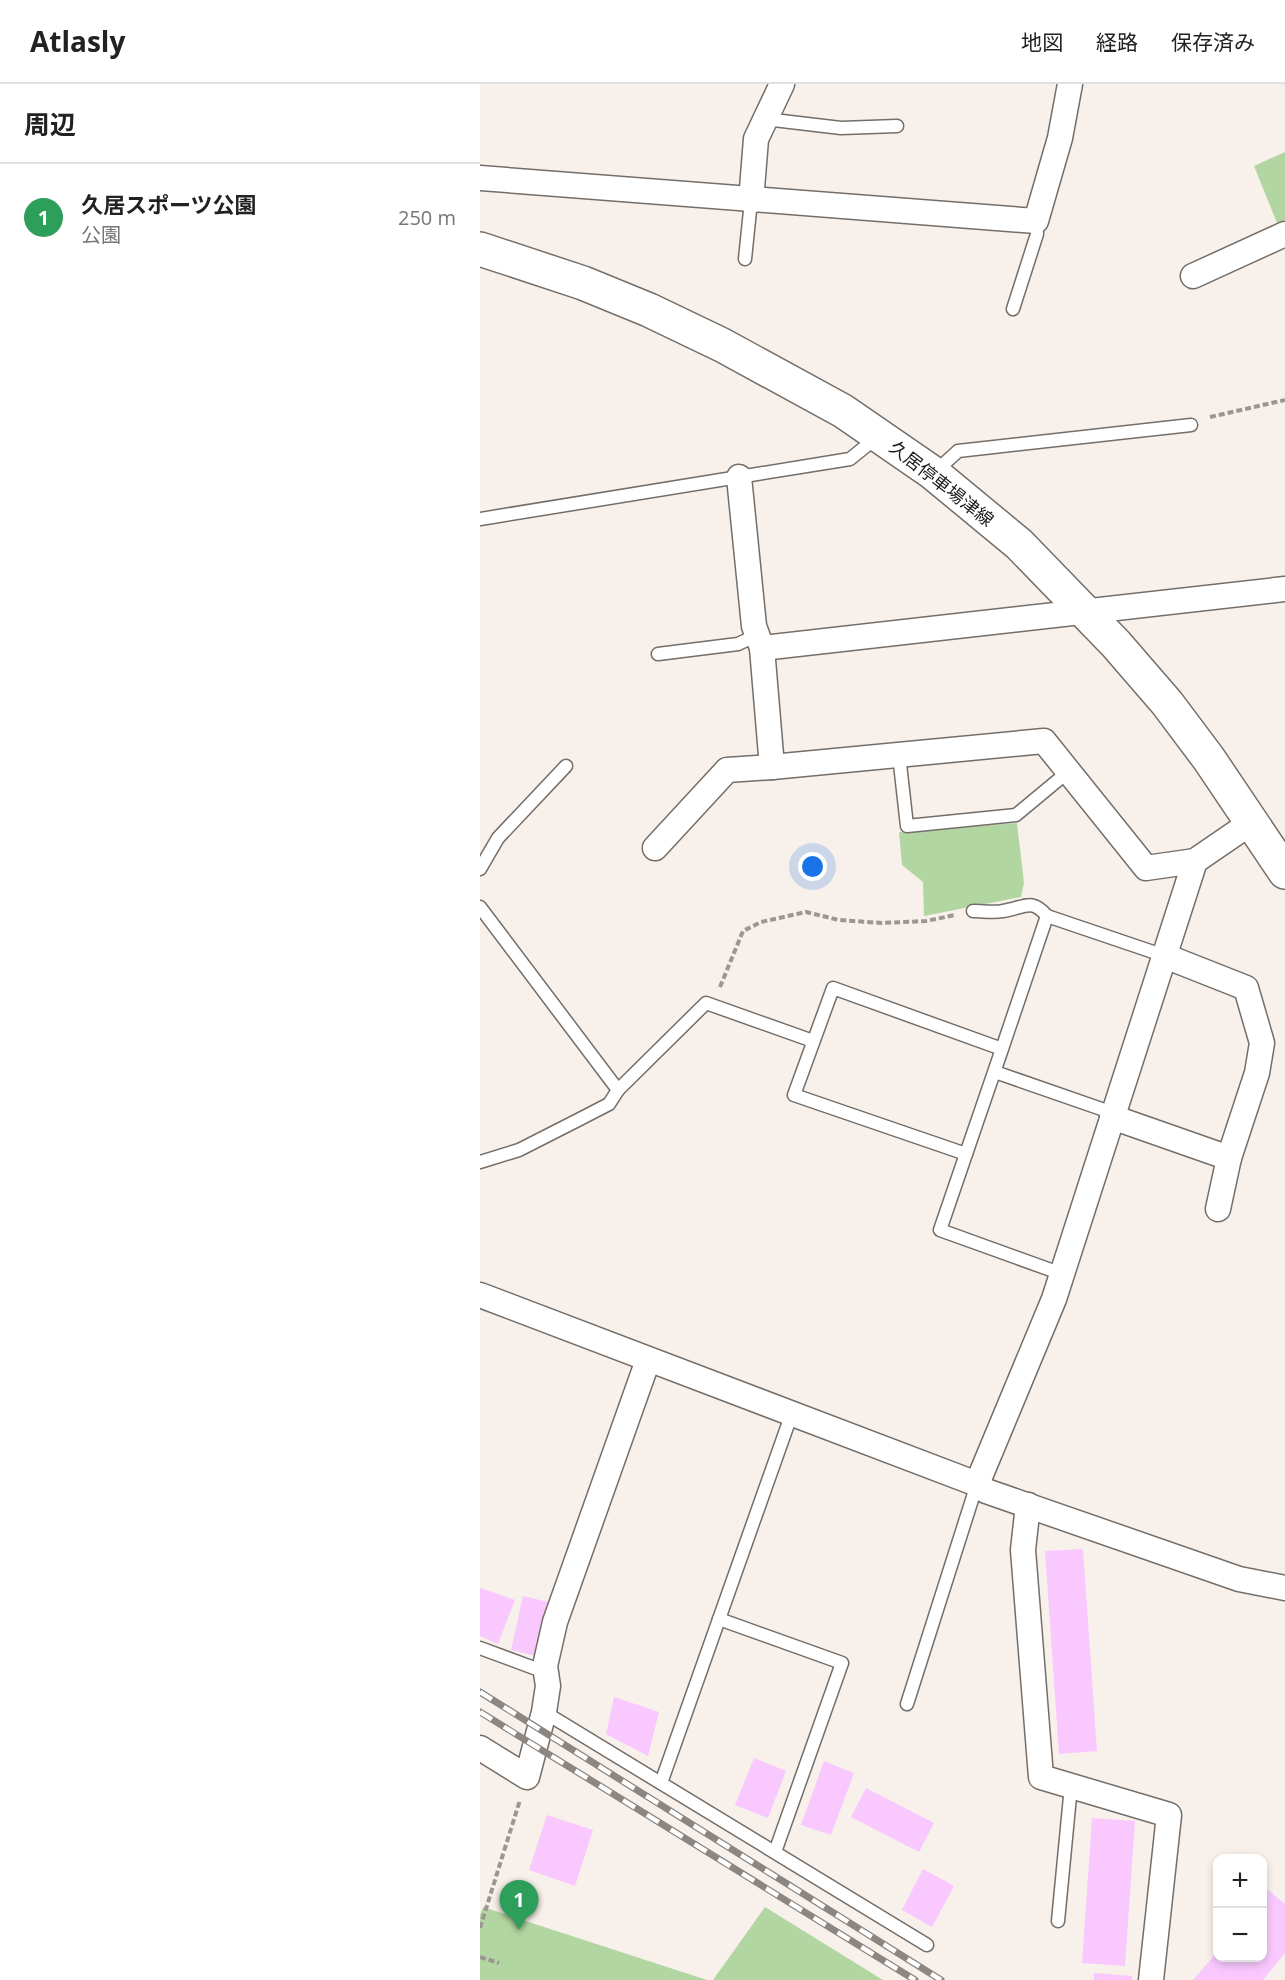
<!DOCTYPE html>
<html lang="ja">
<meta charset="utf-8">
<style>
:root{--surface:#fff;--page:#f6f6f6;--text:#222;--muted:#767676;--line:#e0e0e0;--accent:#111827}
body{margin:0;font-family:"Open Sans","Noto Sans JP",sans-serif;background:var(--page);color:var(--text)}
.controls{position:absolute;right:18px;bottom:18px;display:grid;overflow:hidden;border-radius:12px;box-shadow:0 3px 9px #0003}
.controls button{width:54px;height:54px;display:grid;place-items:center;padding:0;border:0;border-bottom:2px solid var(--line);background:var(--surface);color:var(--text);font:30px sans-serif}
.you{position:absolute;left:333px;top:783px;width:21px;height:21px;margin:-15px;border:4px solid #fff;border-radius:50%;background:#1a73e8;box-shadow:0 0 0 9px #1a73e833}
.badge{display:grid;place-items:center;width:39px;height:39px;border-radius:50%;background:var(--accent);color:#fff;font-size:20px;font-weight:700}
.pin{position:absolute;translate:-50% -50px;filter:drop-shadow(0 2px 3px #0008)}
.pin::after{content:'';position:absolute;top:32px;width:21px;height:18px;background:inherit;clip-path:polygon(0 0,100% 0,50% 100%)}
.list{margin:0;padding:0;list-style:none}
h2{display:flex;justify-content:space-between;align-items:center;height:78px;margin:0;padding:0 24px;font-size:26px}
h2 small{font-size:20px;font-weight:400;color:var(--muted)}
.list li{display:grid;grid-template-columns:39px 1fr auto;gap:18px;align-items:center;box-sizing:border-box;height:108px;padding:0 24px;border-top:2px solid var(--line)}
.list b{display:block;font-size:22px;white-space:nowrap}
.list p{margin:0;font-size:20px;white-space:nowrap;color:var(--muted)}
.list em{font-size:20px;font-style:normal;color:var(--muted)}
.map{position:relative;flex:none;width:805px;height:1896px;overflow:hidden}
header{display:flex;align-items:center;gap:36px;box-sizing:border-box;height:84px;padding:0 30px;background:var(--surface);border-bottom:2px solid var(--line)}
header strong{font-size:28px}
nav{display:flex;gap:33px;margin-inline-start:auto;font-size:21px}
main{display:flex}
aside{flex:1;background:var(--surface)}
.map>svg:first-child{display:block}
.green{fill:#b2d6a1}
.building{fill:#f9c8fe}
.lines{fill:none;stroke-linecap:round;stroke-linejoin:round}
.lane-casing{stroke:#746d68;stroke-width:15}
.street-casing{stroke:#746d68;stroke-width:27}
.secondary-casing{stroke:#746d68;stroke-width:36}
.path{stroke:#9c9692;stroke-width:4;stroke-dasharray:6 3;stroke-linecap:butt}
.lane{stroke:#fff;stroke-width:12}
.street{stroke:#fff;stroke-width:24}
.secondary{stroke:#fff;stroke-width:33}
.rail-casing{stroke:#8b8682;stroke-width:7}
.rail{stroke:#fff;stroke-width:4.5;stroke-dasharray:14;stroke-linecap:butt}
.labels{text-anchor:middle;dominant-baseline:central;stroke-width:5;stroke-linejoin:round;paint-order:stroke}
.street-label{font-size:18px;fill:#1e1c1a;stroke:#fff}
</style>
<header>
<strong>Atlasly</strong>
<nav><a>地図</a><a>経路</a><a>保存済み</a></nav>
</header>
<main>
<aside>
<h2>周辺<small></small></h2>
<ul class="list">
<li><span class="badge" style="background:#2e9e5b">1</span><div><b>久居スポーツ公園</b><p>公園</p></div><em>250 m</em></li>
</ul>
</aside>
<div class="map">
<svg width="805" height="1896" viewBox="0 0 805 1896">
<rect width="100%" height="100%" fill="#f8f0ea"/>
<g class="green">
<path d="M 805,68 L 805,136 L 797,139 L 774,82 Z"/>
<path d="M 537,739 L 544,799 L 541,813 L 444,832 L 443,798 L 422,781 L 419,748 Z"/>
<path d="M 3,1823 L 227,1896 L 0,1896 L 0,1831 Z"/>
<path d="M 285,1823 L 403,1896 L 233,1896 Z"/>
</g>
<g class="building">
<path d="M 603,1465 L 617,1667 L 579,1670 L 565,1467 Z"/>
<path d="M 0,1504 L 35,1516 L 18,1560 L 0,1552 Z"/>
<path d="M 43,1512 L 68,1518 L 56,1572 L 31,1566 Z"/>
<path d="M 134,1613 L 179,1628 L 168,1672 L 126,1650 Z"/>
<path d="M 274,1674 L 306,1687 L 288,1734 L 255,1721 Z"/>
<path d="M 344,1677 L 374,1689 L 351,1751 L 321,1741 Z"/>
<path d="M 386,1704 L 454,1739 L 439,1768 L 371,1733 Z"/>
<path d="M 67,1731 L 113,1746 L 95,1802 L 49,1786 Z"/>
<path d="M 612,1734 L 655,1737 L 645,1882 L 602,1879 Z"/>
<path d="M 443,1785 L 474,1802 L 452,1843 L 422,1826 Z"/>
<path d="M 788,1806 L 805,1820 L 805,1869 L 783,1896 L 713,1896 L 738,1867 L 738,1874 L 782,1874 L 782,1812 Z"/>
<path d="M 614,1889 L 652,1892 L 652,1896 L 614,1896 Z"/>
</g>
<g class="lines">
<g class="lane-casing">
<g id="lane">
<path d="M 285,35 L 361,44 L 417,42"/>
<path d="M 265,175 L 271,117"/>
<path d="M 533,225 L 557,150 L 556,137"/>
<path d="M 454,389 L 478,367 L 711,341"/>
<path d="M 0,435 L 370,375 L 396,354"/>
<path d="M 178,570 L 258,560 L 277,551"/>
<path d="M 419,671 L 427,742 L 536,731 L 589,687"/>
<path d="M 0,785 L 18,754 L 86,682"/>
<path d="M 0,823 L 138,1006 L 226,919 L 333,957"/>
<path d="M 493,827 C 503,827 514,829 523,827 C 544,824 551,813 567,832"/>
<path d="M 522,965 L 486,1070 L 314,1011 L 353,904 L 522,965 L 567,832 L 685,872"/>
<path d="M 515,988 L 633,1029"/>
<path d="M 486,1070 L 460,1146 L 582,1190"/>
<path d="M 0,1078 L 39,1066 L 98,1036 L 129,1020 L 138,1006"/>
<path d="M 239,1535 L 362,1579 L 295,1768"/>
<path d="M 0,1564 L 54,1584 L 65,1582"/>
<path d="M 427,1620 L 497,1400"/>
<path d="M 64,1628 L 447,1861"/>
<path d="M 181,1699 L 312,1329"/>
<path d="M 578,1837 L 591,1702"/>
</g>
</g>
<g class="street-casing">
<g id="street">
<path d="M 0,94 L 556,137 L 580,54 L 590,0"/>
<path d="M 271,117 L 276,55 L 302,0"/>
<path d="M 713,192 L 805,150"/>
<path d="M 259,393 L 274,542 L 282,564 L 805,505"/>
<path d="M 282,564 L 292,683 L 564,657 L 666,784 L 715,777"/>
<path d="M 175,764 L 247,686 L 292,683"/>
<path d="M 685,872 L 766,904 L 782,959 L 777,989 L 749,1074 L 738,1125"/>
<path d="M 632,1033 L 749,1074"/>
<path d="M 0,1211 L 497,1400 L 506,1407 L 759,1495 L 805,1504"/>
<path d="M 497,1400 L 574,1215 L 715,777 L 772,738"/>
<path d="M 548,1421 L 543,1466 L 561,1693 L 689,1731 L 671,1896"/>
<path d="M 0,1664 L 47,1693 L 64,1628 L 68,1602 L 65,1582 L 75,1538 L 168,1276"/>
</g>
</g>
<g class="secondary-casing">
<path id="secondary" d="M 0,165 L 103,199 L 169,226 L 242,261 L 363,327 L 453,389 L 539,460 L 636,560 L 687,619 L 729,675 L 805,788"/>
</g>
<g class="path">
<path d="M 730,333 L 805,316"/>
<path d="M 240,903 L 263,847 L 281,838 L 326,828 L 359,836 L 402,839 L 446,837 L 475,831"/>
<path d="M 0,1844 L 40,1716"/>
<path d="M 0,1873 L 19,1879"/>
</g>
<use href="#lane" class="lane"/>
<use href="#street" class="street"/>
<use href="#secondary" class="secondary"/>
<g class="rail-casing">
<g id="rail">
<path d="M 0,1608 L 461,1896"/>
<path d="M 0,1628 L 435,1896"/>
</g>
</g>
<use href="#rail" class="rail"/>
</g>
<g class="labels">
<g class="street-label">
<text transform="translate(462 399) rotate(38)">久居停車場津線</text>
</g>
</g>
</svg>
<div class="controls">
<button>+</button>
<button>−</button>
</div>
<div class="you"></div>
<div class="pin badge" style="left:39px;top:1846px;background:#2e9e5b">1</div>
</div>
</main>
